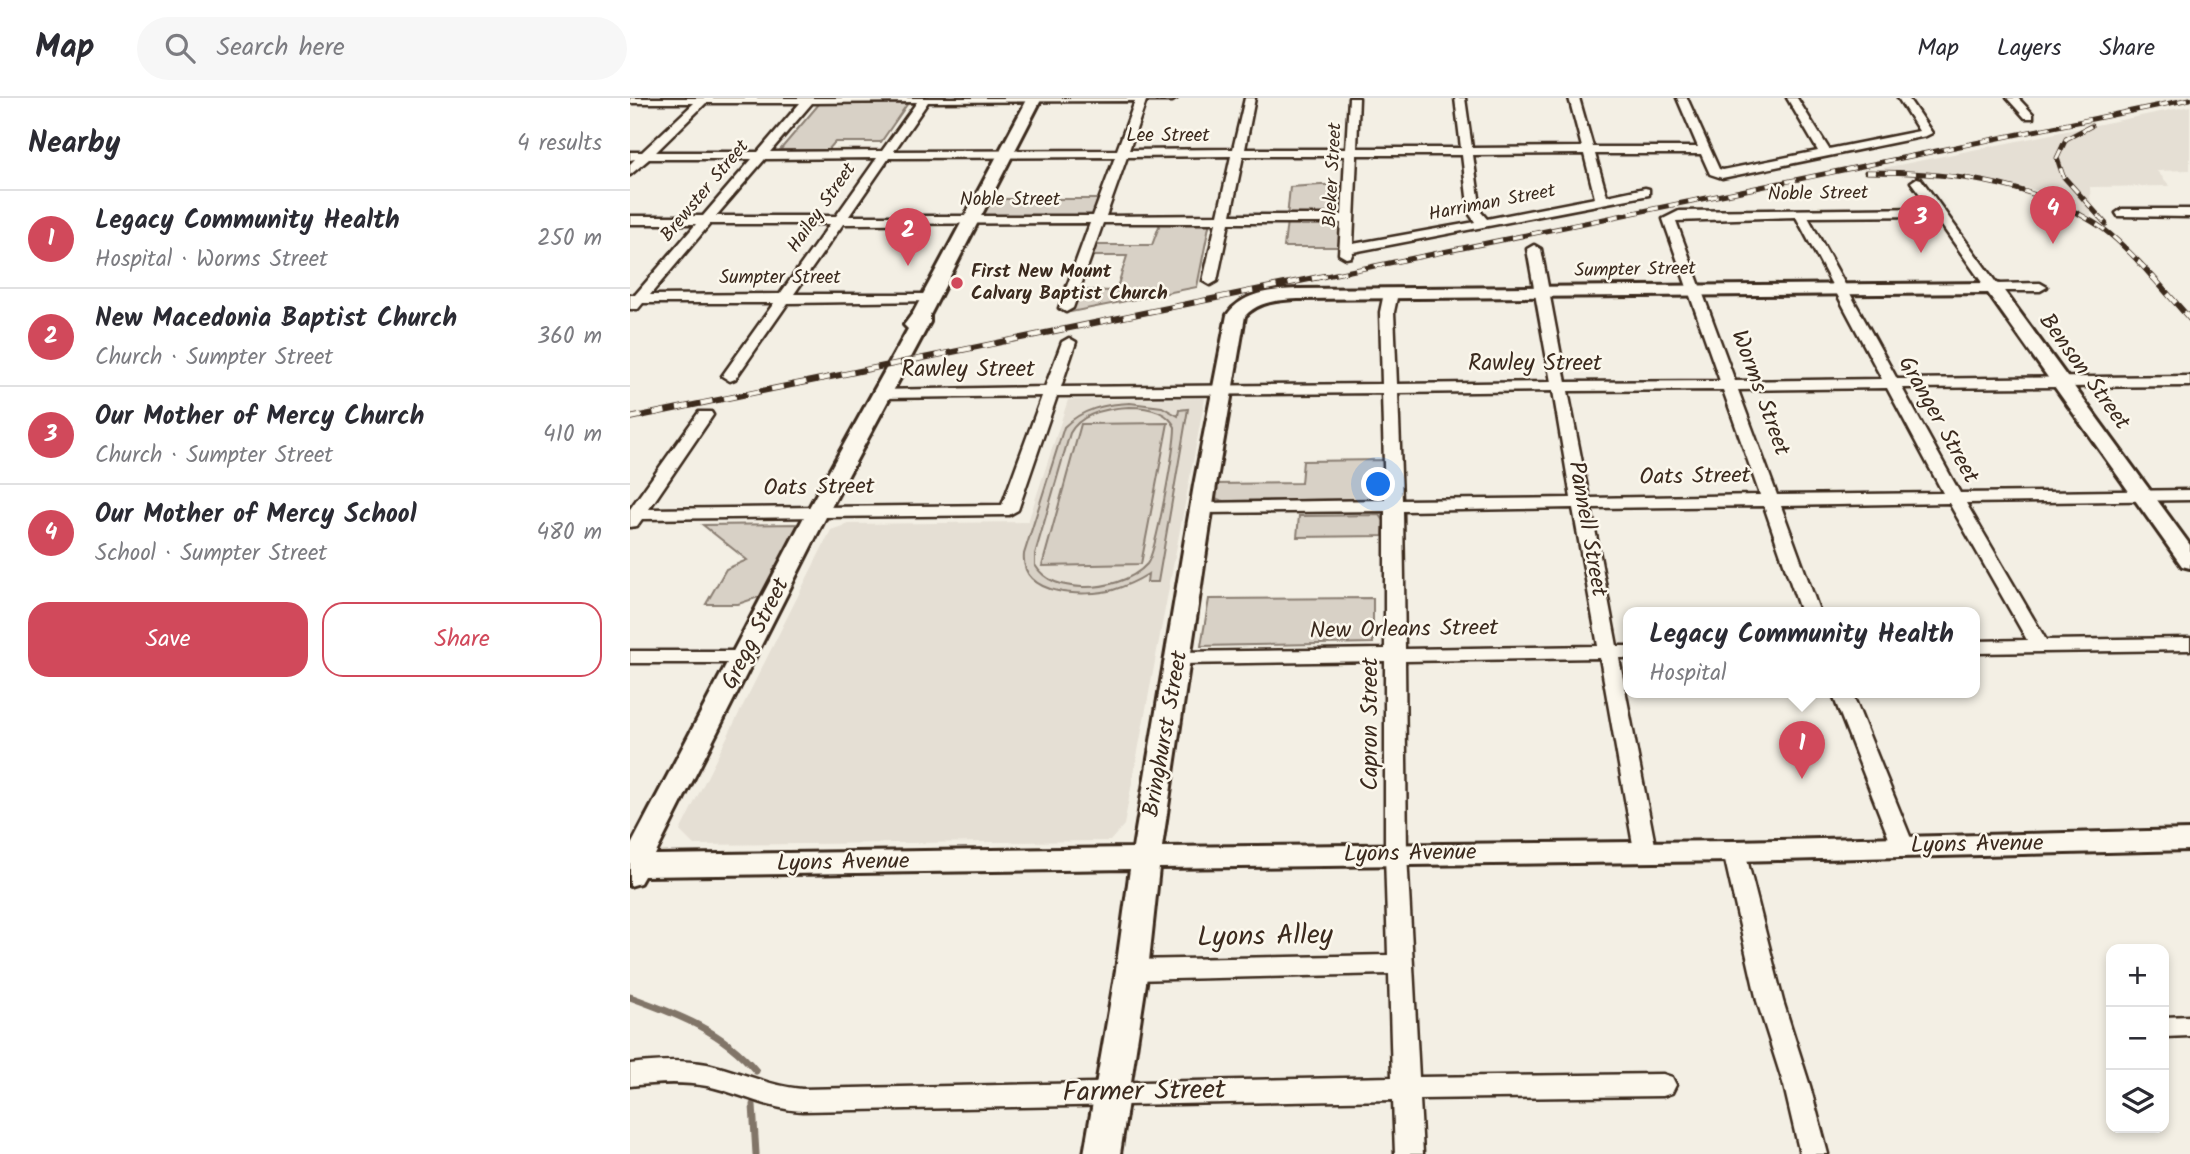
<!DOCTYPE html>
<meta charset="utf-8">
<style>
:root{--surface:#fff;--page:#f7f7f7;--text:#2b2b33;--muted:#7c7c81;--line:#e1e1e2;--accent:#d1495b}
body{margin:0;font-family:Kalam,sans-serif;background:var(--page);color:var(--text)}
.controls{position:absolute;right:21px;bottom:21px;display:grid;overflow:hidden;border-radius:14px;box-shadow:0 4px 10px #0003}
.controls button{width:63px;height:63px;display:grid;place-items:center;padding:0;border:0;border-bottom:2px solid var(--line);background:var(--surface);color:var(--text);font:35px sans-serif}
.you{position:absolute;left:749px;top:387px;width:24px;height:24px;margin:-18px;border:5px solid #fff;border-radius:50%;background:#1a73e8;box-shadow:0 0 0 10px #1a73e833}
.badge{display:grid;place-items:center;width:46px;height:46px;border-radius:50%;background:var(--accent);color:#fff;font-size:23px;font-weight:700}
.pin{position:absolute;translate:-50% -58px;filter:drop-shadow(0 2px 4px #0008)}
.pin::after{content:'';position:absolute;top:37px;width:24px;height:21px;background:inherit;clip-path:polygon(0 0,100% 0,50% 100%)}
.popup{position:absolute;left:993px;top:509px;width:357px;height:91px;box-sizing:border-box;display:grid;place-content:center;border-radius:14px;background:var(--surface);filter:drop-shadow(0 2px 5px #0005);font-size:23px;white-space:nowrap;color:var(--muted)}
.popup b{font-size:26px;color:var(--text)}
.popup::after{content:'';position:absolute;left:50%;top:100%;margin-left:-14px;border:14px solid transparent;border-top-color:var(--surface)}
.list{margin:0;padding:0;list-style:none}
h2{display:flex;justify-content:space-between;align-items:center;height:91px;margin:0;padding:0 28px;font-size:30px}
h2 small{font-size:23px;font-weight:400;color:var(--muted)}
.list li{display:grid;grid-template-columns:46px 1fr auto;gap:21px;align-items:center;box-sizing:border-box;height:98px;padding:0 28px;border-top:2px solid var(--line)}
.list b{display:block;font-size:26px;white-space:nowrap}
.list p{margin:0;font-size:23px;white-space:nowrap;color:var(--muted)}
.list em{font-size:23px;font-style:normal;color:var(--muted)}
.actions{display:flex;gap:14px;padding:21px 28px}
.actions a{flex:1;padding:16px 0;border:2px solid var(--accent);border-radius:21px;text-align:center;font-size:24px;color:var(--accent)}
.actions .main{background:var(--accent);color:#fff}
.icon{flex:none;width:38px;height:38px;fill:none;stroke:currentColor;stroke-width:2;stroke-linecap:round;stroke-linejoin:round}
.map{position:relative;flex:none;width:1560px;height:1056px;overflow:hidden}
header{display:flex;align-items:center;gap:42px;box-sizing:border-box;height:98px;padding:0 35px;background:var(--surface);border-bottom:2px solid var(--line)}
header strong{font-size:33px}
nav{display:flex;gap:38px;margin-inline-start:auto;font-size:24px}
.search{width:490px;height:63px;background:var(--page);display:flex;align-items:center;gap:18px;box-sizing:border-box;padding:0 24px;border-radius:38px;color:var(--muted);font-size:26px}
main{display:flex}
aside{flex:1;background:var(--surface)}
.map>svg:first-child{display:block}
.built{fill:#e5dfd4}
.green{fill:#d8d1c6;stroke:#8a7e72;stroke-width:2;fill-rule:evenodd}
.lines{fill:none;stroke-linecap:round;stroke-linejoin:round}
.stream{stroke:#817468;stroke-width:7}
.minor-casing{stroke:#3b2a1e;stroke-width:5}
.tertiary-casing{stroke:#3b2a1e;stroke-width:6}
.minor{fill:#fbf7ec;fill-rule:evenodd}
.tertiary{fill:#fbf7ec;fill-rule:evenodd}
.rail-far1-casing{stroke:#3b2a1e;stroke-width:5}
.rail-casing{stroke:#3b2a1e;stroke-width:6}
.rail-far1{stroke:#fbf7ec;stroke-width:3.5;stroke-dasharray:10;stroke-linecap:butt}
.rail{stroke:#fbf7ec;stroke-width:4.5;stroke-dasharray:12;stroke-linecap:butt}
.poi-dot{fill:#d1495b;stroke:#fbf7ec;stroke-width:2.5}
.labels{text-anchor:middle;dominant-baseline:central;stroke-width:5;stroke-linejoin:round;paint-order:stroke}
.far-street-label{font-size:19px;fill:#3b2a1e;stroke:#fbf7ec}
.far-poi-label{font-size:19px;font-weight:bold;fill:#3b2a1e;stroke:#fbf7ec;text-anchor:start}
.street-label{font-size:23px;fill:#3b2a1e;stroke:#fbf7ec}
.near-street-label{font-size:28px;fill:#3b2a1e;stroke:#fbf7ec}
</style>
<header>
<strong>Map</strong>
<div class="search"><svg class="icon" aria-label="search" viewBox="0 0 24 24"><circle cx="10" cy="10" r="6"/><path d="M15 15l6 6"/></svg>Search here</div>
<nav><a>Map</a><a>Layers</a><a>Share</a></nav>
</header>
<main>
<aside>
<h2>Nearby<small>4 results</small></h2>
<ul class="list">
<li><span class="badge">1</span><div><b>Legacy Community Health</b><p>Hospital · Worms Street</p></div><em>250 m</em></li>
<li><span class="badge">2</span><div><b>New Macedonia Baptist Church</b><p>Church · Sumpter Street</p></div><em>360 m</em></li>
<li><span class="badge">3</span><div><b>Our Mother of Mercy Church</b><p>Church · Sumpter Street</p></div><em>410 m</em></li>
<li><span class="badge">4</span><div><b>Our Mother of Mercy School</b><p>School · Sumpter Street</p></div><em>480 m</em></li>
</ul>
<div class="actions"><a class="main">Save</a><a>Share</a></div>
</aside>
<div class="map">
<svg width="1560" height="1056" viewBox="0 0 1560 1056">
<rect width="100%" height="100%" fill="#f3efe4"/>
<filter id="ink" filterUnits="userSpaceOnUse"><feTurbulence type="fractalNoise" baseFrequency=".0143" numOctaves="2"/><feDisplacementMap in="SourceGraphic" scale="14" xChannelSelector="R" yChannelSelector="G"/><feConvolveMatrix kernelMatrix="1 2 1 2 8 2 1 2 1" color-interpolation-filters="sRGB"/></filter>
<g filter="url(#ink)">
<g class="built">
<path d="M 1560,8 L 1560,72 L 1527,73 L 1540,88 L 1460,89 L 1461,119 L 1405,92 L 1335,77 L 1244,72 Z"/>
<path d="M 575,300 L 494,727 L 480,743 L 64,747 L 50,733 L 201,432 L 218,426 L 398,424 L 438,302 Z"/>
</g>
<g class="green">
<path d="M 278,5 L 251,44 L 205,44 L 198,52 L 150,52 L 189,6 Z"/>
<path d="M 691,87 L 714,87 L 713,117 L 657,120 L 660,89 Z"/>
<path d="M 357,101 L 468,101 L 467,104 L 471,104 L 466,117 L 459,119 L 353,118 L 350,116 Z"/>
<path d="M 531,123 L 580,123 L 567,189 L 441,214 L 448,192 L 486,193 L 497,158 L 461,158 L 465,147 L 522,147 Z"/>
<path d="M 657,123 L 712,124 L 712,149 L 654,149 Z"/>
<path d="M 500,305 L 532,309 L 548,318 L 549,312 L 558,311 L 528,484 L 517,484 L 518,476 C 507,483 496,488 483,492 C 456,499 390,499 394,456 L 434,329 C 452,311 475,306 500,305 ZM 499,309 C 516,309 537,312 545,329 C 545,348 526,455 517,466 C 502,483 473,490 452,489 C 433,488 415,484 405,467 L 405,456 L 440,335 C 451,315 478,310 499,309 Z"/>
<path d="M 538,325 L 511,466 L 412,468 L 451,326 Z"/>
<path d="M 753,362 L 754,394 L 744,401 L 593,403 L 582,399 L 584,386 L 671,385 L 673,363 Z"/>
<path d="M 750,417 L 754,423 L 753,438 L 667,439 L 669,418 Z"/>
<path d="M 174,426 L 132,498 L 108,506 L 76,506 L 96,471 L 117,462 L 73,427 Z"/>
<path d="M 743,500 L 743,545 L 571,548 L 579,501 Z"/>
</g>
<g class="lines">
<g class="stream">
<path d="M 0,899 C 47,916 93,933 126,973"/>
<path d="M 123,1007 L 126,1056"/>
</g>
<g class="minor-casing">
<g id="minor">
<path d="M 0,0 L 547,0 L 542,3 L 516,3 L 499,52 L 603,51 L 615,0 L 625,0 L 615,51 L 716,51 L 719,0 L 729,0 L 727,50 L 831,50 L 825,0 L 835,0 L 842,50 L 952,49 L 939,0 L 949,0 L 963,49 L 1068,49 L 1047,0 L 1057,0 L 1089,71 L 1093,72 L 1188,53 L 1157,0 L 1167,0 L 1199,51 L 1289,33 L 1268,0 L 1278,0 L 1302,35 L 1296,38 L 1092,80 L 1080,76 L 1071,56 L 965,56 L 977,98 L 1015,90 L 1019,91 L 1019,97 L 723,154 L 721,159 L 716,160 L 709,156 L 711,125 L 599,125 L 587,183 L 580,187 L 573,183 L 586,125 L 473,125 L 443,210 L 436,214 L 429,210 L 460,125 L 213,126 L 164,196 L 300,196 L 305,197 L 305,203 L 158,205 L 105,281 L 100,283 L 92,278 L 144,205 L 13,205 L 8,211 L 0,211 L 0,197 L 5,197 L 66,126 L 0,126 L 0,118 L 73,118 L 122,61 L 19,61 L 0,77 L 0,66 L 5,61 L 0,62 L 0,54 L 12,54 L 64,5 L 0,5 ZM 505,3 L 487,52 L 264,53 L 298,4 ZM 287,4 L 252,53 L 140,54 L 182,5 ZM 76,5 L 170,5 L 128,54 L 26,54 ZM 954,56 L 965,100 L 857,121 L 851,114 L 843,57 ZM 727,57 L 832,57 L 839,115 L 845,124 L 723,146 ZM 601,58 L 588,117 L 476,118 L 497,59 ZM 613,58 L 715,58 L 712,117 L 601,117 ZM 485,59 L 463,118 L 219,118 L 259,60 ZM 247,60 L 206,118 L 86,118 L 135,61 ZM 80,126 L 200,126 L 150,196 L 20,197 Z"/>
<path d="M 1377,0 L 1388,0 L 1403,16 L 1403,20 L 1395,20 Z"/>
<path d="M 1287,80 L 1291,81 L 1367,186 L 1410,185 L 1417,189 L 1410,193 L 1358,193 L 1305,118 L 1178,119 L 1267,281 L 1560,278 L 1560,288 L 1272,290 L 1330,395 L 1560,392 L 1560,402 L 1336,405 L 1416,542 L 1560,540 L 1560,552 L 1345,555 L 1345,543 L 1397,542 L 1319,405 L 1151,408 L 1190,515 L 1171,515 L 1134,408 L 961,410 L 987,548 L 999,548 L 999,560 L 989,560 L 1026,752 L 1023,758 L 1015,760 L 1007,758 L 1004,752 L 970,560 L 775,563 L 777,756 L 789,979 L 1033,976 L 1042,979 L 1046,987 L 1042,995 L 1033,998 L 790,1001 L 793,1056 L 765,1056 L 763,1002 L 172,1013 C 138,1011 109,995 77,988 C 51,983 25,985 0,988 L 0,966 C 25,963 51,961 77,966 C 109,973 138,988 172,991 L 762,979 L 759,876 L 502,882 L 493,879 L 490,872 L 493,865 L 502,862 L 758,857 L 755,756 L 755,563 L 549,566 L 542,564 L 539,560 L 542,556 L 549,554 L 755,551 L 755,413 L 571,415 L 562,410 L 571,405 L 755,402 L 752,295 L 427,298 L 388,412 L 379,417 L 12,421 L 7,428 L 0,429 L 0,411 L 69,314 L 81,314 L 83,317 L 19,411 L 372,407 L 412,298 L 252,300 L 244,295 L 247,292 L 415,289 L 432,244 L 439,240 L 446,244 L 431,289 L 752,286 L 750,214 L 754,195 L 761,191 L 768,195 L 764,214 L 767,286 L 921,284 L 897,151 L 904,147 L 911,151 L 936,284 L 1090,283 L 1033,121 L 1049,113 L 1300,110 L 1281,84 ZM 1166,119 L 1252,281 L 1105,283 L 1046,123 ZM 1257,290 L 1313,395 L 1147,397 L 1108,292 ZM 1093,292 L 1130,397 L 959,400 L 938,293 ZM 923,293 L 941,400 L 772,402 L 768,295 ZM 943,410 L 968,548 L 775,551 L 773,413 Z"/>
<path d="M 1492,111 L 1560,111 L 1560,119 L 1488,118 L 1486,115 Z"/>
<path d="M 0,553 L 115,553 L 122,555 L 125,559 L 122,563 L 115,565 L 0,565 Z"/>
<path d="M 1202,595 L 1222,595 L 1284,748 L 1281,754 L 1273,756 L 1265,754 L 1262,748 Z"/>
<path d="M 1104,745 L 1112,747 L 1115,753 L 1153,903 L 1180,988 L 1198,1056 L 1170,1056 L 1154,988 L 1127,903 L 1093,753 L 1096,747 Z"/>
<path d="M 1560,918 L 1560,938 L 1534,939 L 1534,919 Z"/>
</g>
</g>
<g class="tertiary-casing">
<path id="tertiary" d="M 398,0 L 412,0 L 300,217 L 300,224 L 198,415 L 25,757 L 503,750 L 564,387 L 597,217 C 613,194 641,192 668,191 L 1363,185 L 1369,186 L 1560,447 L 1560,470 L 1552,468 L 1358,195 L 668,201 C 648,202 629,203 615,218 L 586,387 L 532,749 L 1104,743 L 1560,732 L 1560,752 L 1104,763 L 529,770 L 518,872 L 490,1056 L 454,1056 L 486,872 L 500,771 L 14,778 L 10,785 L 0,788 L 0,749 L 176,415 L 278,231 L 274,227 L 283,215 Z"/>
</g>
<use href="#minor" class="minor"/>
<use href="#tertiary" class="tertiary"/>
<g class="rail-far1-casing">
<g id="rail-far1">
<path d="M 1461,28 L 1436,41 L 1427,60 L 1433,78 L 1476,126"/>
<path d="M 1236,74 C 1314,74 1395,82 1463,124 C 1483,136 1499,154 1515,170"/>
<path d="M 1508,163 L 1523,180"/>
<path d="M 686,180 L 1560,1"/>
</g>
</g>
<g class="rail-casing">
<g id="rail">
<path d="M 1522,178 L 1560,221"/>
<path d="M 0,320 L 694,178"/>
</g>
</g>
<use href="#rail-far1" class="rail-far1"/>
<use href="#rail" class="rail"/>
</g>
</g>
<circle class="poi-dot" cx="327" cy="185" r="7"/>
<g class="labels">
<g class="far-street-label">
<text x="538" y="38">Lee Street</text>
<text transform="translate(703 77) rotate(-87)">Bleker Street</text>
<text transform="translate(75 93) rotate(-50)">Brewster Street</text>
<text transform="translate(1188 96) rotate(-1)">Noble Street</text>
<text x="380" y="102">Noble Street</text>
<text transform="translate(862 105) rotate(-11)">Harriman Street</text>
<text transform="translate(192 110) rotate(-55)">Hailey Street</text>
<text transform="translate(1005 172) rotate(-1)">Sumpter Street</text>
<text x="150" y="180">Sumpter Street</text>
</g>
<g class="far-poi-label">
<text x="341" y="174">First New Mount<tspan x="341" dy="22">Calvary Baptist Church</tspan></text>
</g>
<g class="street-label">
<text x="905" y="266">Rawley Street</text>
<text x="338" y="272">Rawley Street</text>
<text transform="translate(1454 274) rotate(54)">Benson Street</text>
<text transform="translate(1130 295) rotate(70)">Worms Street</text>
<text transform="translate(1308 322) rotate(61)">Granger Street</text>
<text transform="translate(1065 379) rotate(-1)">Oats Street</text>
<text transform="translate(189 390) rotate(-1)">Oats Street</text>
<text transform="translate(957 431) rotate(80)">Pannell Street</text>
<text transform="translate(774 532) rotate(-1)">New Orleans Street</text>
<text transform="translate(126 536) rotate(-63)">Gregg Street</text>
<text transform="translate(741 626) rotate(-90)">Capron Street</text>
<text transform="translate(536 636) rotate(-80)">Bringhurst Street</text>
<text transform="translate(1347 747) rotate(-1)">Lyons Avenue</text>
<text transform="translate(780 756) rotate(-1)">Lyons Avenue</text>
<text transform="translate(213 765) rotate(-1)">Lyons Avenue</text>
</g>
<g class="near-street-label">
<text transform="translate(635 839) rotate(-1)">Lyons Alley</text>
<text transform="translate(514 994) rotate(-1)">Farmer Street</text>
</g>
</g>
</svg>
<div class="controls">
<button>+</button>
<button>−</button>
<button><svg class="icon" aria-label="layers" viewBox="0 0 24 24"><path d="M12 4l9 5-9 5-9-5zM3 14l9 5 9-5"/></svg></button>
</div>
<div class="you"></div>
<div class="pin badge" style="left:1172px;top:681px">1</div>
<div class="popup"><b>Legacy Community Health</b>Hospital</div>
<div class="pin badge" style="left:278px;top:168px">2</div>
<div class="pin badge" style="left:1291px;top:155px">3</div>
<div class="pin badge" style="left:1423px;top:146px">4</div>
</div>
</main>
